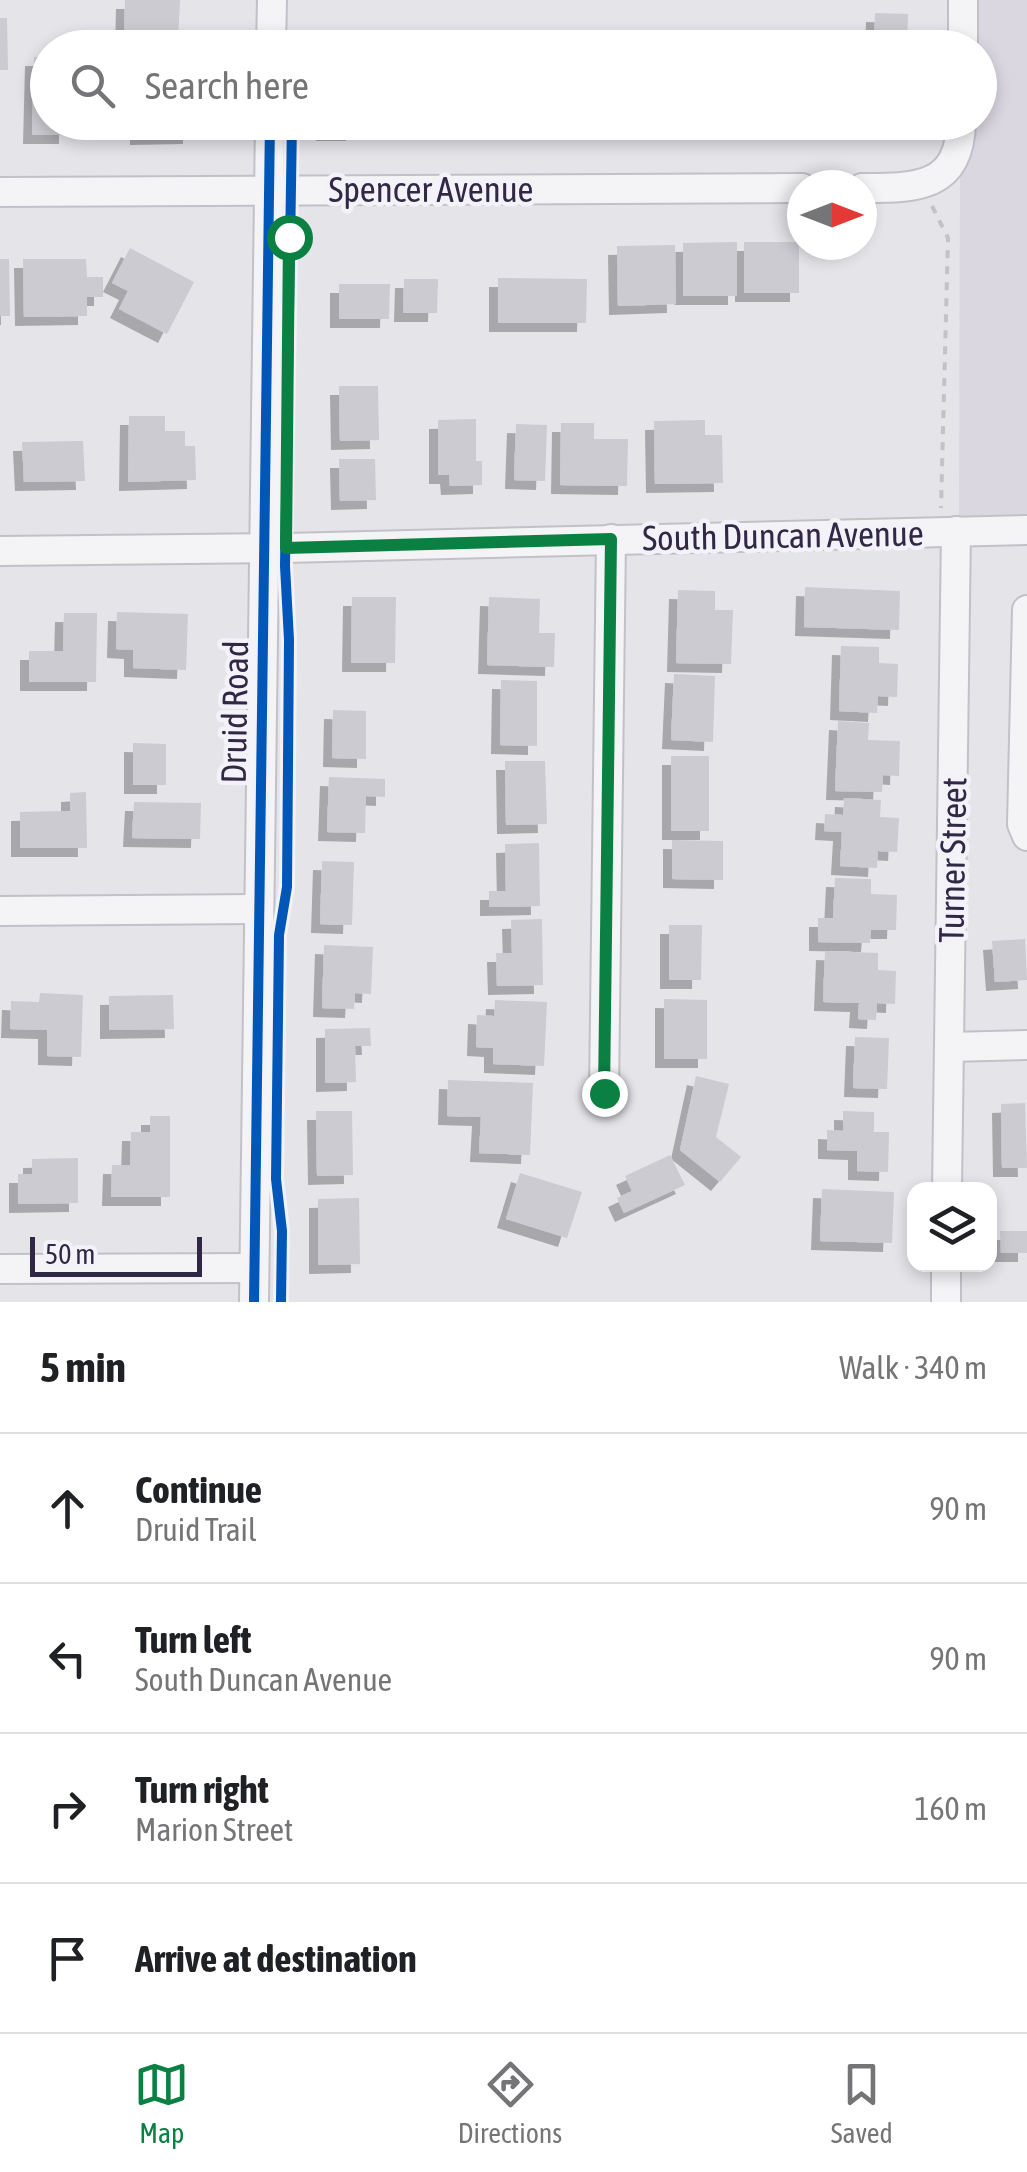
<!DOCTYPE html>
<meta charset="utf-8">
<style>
:root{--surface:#fff;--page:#f2f2f2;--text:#202124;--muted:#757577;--line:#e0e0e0;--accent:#0b8043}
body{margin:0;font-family:"Asap Condensed",sans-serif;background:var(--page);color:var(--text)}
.controls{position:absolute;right:30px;bottom:30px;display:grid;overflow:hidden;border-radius:20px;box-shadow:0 5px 15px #0003}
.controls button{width:90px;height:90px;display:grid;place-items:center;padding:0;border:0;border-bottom:2px solid var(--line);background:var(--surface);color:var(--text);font:50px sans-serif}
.compass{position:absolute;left:787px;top:170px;width:90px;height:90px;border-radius:50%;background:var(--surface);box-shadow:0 5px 15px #0003;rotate:90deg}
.scale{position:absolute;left:30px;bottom:25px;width:172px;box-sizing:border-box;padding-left:10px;border:5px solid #302845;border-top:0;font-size:28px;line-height:35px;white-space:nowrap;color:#302845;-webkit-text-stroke:8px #f3f2f8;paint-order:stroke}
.stop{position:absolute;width:30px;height:30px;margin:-22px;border:8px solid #0b8043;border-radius:50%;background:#fff}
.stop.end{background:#0b8043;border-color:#fff;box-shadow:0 2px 10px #0008}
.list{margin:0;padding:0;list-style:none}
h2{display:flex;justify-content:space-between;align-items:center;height:130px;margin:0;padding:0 40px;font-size:42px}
h2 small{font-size:32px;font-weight:400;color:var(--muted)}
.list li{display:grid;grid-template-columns:65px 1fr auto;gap:30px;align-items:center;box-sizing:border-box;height:150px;padding:0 40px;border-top:2px solid var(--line)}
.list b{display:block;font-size:38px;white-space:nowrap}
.list p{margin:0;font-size:32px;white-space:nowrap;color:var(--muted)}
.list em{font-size:32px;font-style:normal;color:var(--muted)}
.icon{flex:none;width:55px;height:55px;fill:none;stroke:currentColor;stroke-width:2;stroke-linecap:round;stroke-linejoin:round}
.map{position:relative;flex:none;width:1027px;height:1302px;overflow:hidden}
.search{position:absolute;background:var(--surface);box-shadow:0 5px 15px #0003;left:30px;right:30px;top:30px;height:110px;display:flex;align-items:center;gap:25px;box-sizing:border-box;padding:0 35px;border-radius:55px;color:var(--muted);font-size:38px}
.sheet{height:730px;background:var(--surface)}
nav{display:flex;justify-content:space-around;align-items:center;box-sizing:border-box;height:140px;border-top:2px solid var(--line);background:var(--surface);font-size:28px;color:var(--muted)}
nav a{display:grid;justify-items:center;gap:5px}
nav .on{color:var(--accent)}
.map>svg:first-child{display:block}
.built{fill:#dad7e1}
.building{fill:#cccbd1;filter:url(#shadow)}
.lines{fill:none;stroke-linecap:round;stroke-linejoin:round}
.minor-casing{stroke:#c2c1c7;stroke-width:32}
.path{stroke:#c4c2c9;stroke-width:4;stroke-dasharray:8 8;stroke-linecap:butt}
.minor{stroke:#f4f3f6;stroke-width:28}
.cycleway-casing{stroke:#f3f2f8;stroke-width:16}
.cycleway{stroke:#0057b8;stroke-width:10}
.route{stroke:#0b8043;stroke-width:12}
.labels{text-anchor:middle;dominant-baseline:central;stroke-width:9;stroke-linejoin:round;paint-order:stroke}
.street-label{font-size:35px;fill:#302845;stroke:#f3f2f8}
</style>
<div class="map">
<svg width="1027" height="1302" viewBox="0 0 1027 1302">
<defs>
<filter id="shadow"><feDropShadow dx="-9" dy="9" stdDeviation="0" flood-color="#0004"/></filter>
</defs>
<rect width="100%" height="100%" fill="#e5e4e9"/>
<path class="built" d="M 977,0 L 1027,0 L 1027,518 L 959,519 L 960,173 L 973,149 L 974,123 L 980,122 Z"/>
<g class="building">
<path d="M 125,0 L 180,0 L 178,43 L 124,41 Z"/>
<path d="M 875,13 L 908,14 L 907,48 L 874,48 Z"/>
<path d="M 0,18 L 7,18 L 8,70 L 0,70 Z"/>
<path d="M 34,57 L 48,57 L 48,122 L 68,122 L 68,135 L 32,135 Z"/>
<path d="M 139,122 L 192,122 L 192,135 L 139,136 Z"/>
<rect x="325" y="122" width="30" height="10"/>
<rect x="650" y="122" width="28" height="4"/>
<path d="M 792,122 L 820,122 L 820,127 L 792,126 Z"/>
<path d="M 737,242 L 737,296 L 683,296 L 683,243 Z"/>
<rect x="744" y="242" width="55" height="51"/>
<path d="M 675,245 L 676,304 L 618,306 L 617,246 Z"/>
<path d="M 130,248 L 194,282 L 167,334 L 119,309 L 128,291 L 112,283 Z"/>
<path d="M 0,259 L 9,259 L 10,316 L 0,316 Z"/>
<path d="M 23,259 L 86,259 L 87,277 L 103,277 L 103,297 L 87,297 L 87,316 L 24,317 Z"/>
<path d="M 498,278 L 587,279 L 586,323 L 498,323 Z"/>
<path d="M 404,279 L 438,279 L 437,313 L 403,313 Z"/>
<path d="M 339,284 L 390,284 L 389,319 L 339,319 Z"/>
<path d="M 339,386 L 378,386 L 379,440 L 340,441 Z"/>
<path d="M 129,416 L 165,416 L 165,431 L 185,431 L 185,446 L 195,446 L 196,480 L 128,482 Z"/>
<path d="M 476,419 L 476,461 L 482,461 L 482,485 L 450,486 L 449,475 L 438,475 L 438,420 Z"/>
<path d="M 705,420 L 705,435 L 722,435 L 723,483 L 655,484 L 654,421 Z"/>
<path d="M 561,423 L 594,423 L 594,439 L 628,439 L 627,486 L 560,485 Z"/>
<path d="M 516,424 L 547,425 L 545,481 L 514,480 Z"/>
<path d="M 83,441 L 85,481 L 24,482 L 22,442 Z"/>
<path d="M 339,459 L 375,459 L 376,500 L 340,501 Z"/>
<path d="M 805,587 L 900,591 L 899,630 L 804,627 Z"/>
<path d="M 678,590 L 715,591 L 715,610 L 733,610 L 731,664 L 676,663 Z"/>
<path d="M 352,597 L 396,597 L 395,663 L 351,663 Z"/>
<path d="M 489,597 L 540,599 L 539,633 L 555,633 L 554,667 L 487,665 Z"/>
<path d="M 117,612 L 188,614 L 186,670 L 133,668 L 133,650 L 116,649 Z"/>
<path d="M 64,613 L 97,613 L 96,682 L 29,682 L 29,651 L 63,651 Z"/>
<path d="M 841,646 L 879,647 L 879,663 L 898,664 L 897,697 L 878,696 L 877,713 L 839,711 Z"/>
<path d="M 674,674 L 715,676 L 713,742 L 671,740 Z"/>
<path d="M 501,680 L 537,681 L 537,746 L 500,745 Z"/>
<path d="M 333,710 L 366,711 L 366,759 L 332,758 Z"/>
<path d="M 838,721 L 869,723 L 868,740 L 900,741 L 899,776 L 883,775 L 882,792 L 835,791 Z"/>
<path d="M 133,743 L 166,744 L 166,785 L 133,785 Z"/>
<rect x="671" y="756" width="38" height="75"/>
<path d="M 505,761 L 545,761 L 547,824 L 506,825 Z"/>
<path d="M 329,777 L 385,779 L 385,797 L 366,796 L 365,833 L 327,832 Z"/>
<path d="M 86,792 L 87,848 L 20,848 L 20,812 L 70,811 L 70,793 Z"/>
<path d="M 844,798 L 881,800 L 880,817 L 899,818 L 897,852 L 878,851 L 877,868 L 840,866 L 842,832 L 824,831 L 825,814 L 843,815 Z"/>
<path d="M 134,802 L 201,803 L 200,839 L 132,838 Z"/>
<path d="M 672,840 L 723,841 L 723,880 L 672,879 Z"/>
<path d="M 539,843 L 540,906 L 489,907 L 489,891 L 506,891 L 505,844 Z"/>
<path d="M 322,861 L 354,862 L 352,925 L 320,924 Z"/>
<path d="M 835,878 L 871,879 L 871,894 L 897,895 L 896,930 L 871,930 L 870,943 L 818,942 L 818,918 L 833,918 Z"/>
<path d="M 542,919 L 543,985 L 497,986 L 496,953 L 512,953 L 511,920 Z"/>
<path d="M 669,925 L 702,925 L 701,980 L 669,980 Z"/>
<path d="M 1025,939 L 1027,980 L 995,982 L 992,941 Z"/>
<path d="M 324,945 L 373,947 L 371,994 L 355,993 L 354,1009 L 322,1008 Z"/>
<path d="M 825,951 L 878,953 L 878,970 L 896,971 L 895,1004 L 877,1003 L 876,1020 L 858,1019 L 859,1003 L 823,1002 Z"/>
<path d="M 40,993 L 83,995 L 81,1057 L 47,1056 L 47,1030 L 10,1029 L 11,1001 L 39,1002 Z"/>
<path d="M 173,995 L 174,1029 L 109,1030 L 109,996 Z"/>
<path d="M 664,999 L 707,1000 L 707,1059 L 664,1059 Z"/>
<path d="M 495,1000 L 547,1002 L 544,1066 L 493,1064 L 493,1048 L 476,1047 L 477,1015 L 494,1016 Z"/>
<path d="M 370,1028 L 371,1046 L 355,1046 L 356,1082 L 325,1083 L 325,1029 Z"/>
<path d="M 855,1037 L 889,1038 L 887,1089 L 853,1088 Z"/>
<path d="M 696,1076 L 729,1084 L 716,1137 L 741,1157 L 720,1182 L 680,1150 Z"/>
<path d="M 448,1080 L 533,1083 L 530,1155 L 479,1153 L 481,1117 L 447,1116 Z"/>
<path d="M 1025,1103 L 1027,1168 L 1002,1168 L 1001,1104 Z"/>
<path d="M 316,1111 L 352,1111 L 353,1175 L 317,1176 Z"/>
<path d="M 843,1111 L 874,1112 L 874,1132 L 889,1132 L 888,1172 L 857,1171 L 857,1151 L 827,1150 L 827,1130 L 843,1131 Z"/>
<path d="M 150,1116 L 170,1116 L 170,1197 L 111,1197 L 112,1165 L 130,1165 L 131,1132 L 150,1132 Z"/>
<path d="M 670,1155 L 685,1185 L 624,1213 L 617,1198 L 632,1191 L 625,1176 Z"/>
<path d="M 78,1158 L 78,1203 L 18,1204 L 18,1174 L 32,1174 L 32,1159 Z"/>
<path d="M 520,1173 L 582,1192 L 567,1238 L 506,1219 Z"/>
<path d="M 822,1189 L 894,1192 L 892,1243 L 820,1241 Z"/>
<path d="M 359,1198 L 360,1264 L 318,1265 L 318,1199 Z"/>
<path d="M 1000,1231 L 1027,1231 L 1027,1253 L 1001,1253 Z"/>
</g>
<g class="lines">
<g class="minor-casing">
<g id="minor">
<path d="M 271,48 L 272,0"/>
<path d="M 963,48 L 963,0"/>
<path d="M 862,188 C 915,188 960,189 961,122"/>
<path d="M 0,192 L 802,188"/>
<path d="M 0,551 L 286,548 L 1027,530"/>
<path d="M 1027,610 L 1022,824 L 1027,836"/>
<path d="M 0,911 L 259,909"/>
<path d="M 949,1047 L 1027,1045"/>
<path d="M 604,1093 L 611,539"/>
<path d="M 947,1190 L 956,531"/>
<path d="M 0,1269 L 254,1268"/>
<path d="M 254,1302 L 270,122"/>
<path d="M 946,1302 L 946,1264"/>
</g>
</g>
<path class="path" d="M 932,206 L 948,238 L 941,508"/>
<use href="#minor" class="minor"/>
<g class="cycleway-casing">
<g id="cycleway">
<path d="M 254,1302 L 270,122"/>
<path d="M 281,1302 L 282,1231 L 276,1179 L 279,935 L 287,887 L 289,640 L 285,566 L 292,122"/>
</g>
</g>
<use href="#cycleway" class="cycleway"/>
</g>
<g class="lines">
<path class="route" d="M 289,237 L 286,548 L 611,539 L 604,1093"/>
</g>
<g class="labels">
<g class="street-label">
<text x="431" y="189">Spencer Avenue</text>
<text transform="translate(783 535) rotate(-1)">South Duncan Avenue</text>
<text transform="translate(234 712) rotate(-89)">Druid Road</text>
<text transform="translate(952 860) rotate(-89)">Turner Street</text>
</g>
</g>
</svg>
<div class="controls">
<button><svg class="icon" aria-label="layers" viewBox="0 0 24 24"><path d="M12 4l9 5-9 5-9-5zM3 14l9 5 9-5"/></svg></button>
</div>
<svg class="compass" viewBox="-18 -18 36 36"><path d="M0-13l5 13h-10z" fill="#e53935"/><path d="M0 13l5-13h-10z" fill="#757577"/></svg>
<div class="scale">50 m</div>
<div class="stop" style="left:289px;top:237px"></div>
<div class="stop end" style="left:604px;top:1093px"></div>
<div class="search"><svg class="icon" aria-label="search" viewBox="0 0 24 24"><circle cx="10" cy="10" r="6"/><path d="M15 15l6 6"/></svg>Search here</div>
</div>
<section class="sheet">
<h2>5 min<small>Walk · 340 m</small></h2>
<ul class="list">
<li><svg class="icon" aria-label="ahead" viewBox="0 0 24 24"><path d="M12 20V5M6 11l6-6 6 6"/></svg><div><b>Continue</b><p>Druid Trail</p></div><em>90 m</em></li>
<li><svg class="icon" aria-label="left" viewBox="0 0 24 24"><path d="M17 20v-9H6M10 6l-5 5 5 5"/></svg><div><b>Turn left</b><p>South Duncan Avenue</p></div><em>90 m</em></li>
<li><svg class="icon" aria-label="right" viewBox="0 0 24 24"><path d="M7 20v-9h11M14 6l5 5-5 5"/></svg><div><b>Turn right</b><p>Marion Street</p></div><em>160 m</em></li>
<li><svg class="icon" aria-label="arrive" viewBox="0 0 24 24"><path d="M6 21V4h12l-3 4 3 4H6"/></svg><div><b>Arrive at destination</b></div></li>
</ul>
</section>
<nav>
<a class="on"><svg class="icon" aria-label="map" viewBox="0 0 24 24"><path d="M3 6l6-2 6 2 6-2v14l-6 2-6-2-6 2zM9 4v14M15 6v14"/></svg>Map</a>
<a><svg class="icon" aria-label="directions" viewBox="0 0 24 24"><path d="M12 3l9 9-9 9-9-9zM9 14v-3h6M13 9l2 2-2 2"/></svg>Directions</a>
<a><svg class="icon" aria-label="saved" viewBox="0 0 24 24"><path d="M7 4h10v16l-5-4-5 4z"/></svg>Saved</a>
</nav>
